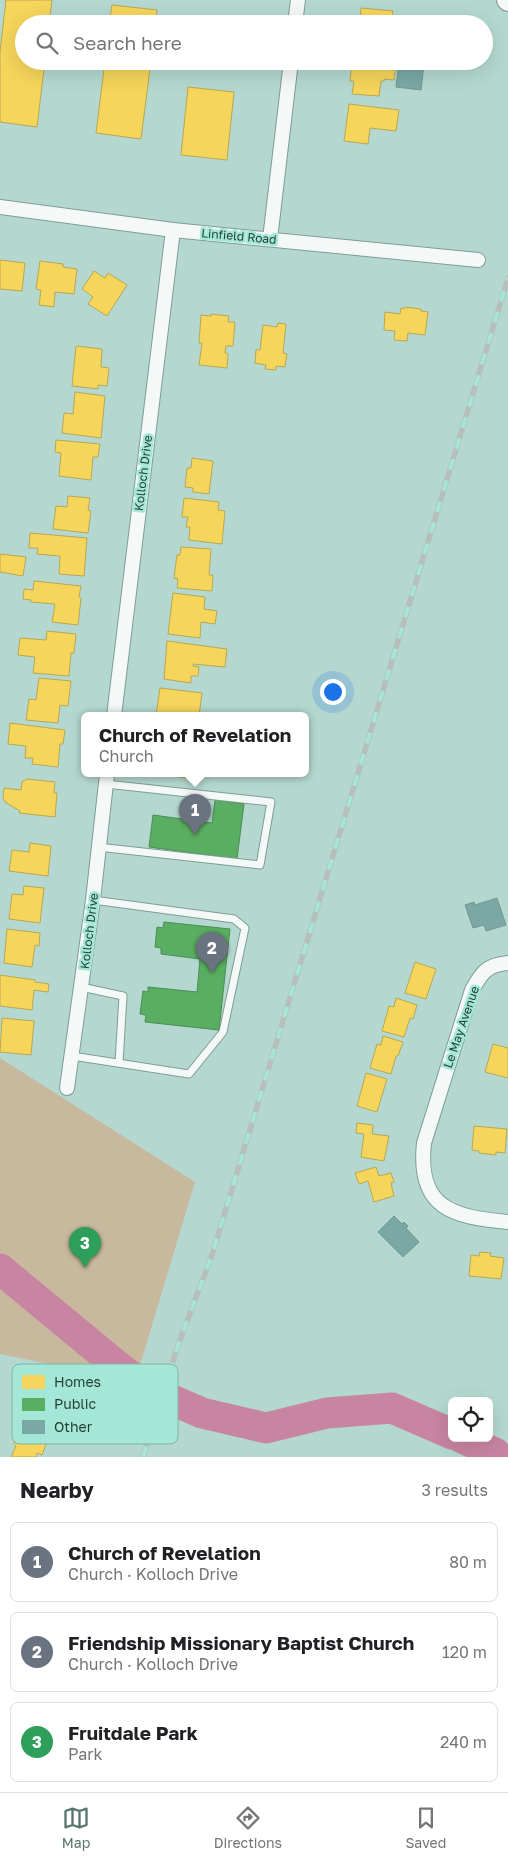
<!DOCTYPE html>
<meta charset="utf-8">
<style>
:root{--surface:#fff;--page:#f6f6f6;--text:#202124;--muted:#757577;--line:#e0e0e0;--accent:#56756e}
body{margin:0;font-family:"Golos Text",sans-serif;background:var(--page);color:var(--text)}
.controls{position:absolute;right:15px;bottom:15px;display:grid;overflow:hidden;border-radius:8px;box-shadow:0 5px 20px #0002}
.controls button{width:45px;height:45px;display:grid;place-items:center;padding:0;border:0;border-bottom:1px solid var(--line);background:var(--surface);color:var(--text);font:25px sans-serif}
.you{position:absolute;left:332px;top:691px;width:18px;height:18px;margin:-12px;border:4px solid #fff;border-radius:50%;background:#1a73e8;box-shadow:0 0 0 8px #1a73e833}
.badge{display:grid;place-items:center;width:32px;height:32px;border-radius:50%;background:var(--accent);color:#fff;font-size:16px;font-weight:700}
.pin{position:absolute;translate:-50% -41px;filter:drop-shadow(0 1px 2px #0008)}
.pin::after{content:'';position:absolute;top:26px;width:18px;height:15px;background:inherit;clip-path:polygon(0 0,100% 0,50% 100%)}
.popup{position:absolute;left:81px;top:712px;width:228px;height:65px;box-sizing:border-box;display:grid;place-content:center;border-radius:8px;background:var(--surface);filter:drop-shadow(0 1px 4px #0005);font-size:16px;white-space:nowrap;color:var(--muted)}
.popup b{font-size:19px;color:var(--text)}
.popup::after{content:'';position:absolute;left:50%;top:100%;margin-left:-10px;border:10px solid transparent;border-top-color:var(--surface)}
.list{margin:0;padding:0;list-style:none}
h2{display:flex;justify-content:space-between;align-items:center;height:65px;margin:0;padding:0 20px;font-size:21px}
h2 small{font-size:16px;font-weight:400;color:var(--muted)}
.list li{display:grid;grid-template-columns:32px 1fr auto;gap:15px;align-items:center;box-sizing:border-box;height:80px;margin:0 10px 10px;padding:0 10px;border:1px solid var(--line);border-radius:8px}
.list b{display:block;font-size:19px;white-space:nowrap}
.list p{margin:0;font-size:16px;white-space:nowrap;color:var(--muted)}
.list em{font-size:16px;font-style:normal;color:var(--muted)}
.icon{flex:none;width:28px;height:28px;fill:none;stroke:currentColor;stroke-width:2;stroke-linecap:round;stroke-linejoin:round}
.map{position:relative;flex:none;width:508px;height:1457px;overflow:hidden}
.search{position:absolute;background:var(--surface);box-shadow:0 5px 20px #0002;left:15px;right:15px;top:15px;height:55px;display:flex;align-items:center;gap:12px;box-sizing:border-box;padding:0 18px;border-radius:28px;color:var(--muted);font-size:19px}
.sheet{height:335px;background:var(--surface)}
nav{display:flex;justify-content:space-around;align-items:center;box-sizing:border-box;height:70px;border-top:1px solid var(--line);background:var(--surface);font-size:14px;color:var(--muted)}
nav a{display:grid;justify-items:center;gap:2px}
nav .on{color:var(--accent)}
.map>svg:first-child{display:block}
.green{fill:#c8b89d}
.homes{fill:#f6d55c;stroke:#b7a852}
.public{fill:#5aae61;stroke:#4a8d55}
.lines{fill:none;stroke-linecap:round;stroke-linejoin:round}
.river{stroke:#c885a2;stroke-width:31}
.building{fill:#7aa9a5;stroke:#769591}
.lane-casing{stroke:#7f9c95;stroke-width:9}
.street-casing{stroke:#7f9c95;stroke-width:16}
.secondary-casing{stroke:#7f9c95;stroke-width:22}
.lane{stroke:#f4f9f8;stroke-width:7}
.street{stroke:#f4f9f8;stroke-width:14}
.secondary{stroke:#f4f9f8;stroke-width:20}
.rail-casing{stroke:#b7bfbd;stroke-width:5.5}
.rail{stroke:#a5e7d6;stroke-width:4;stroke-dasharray:11;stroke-linecap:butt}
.labels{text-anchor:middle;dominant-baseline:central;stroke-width:5;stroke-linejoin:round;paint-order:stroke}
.street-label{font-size:12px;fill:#244039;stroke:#a5e7d6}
.key{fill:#a5e7d6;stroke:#7eb5a7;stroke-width:1}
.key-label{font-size:14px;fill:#244039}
</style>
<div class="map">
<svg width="508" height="1457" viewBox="0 0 508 1457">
<rect width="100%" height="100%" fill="#b4d8cf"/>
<path class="green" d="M 0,1058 L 195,1182 L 135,1382 L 0,1354 Z"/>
<g class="homes">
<path d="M 6,0 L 52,0 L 49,24 L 24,24 L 24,61 L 45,61 L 37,127 L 0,122 L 0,52 Z"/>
<path d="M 112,5 L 157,10 L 155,24 L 109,24 Z"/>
<path d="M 361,8 L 393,11 L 391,24 L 360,24 Z"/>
<path d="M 105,61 L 151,61 L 141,139 L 96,133 Z"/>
<path d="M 362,61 L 383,61 L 383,63 L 396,64 L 394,80 L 384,79 L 384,81 L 381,81 L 379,96 L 352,94 L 354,81 L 350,81 L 352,62 L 362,63 Z"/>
<path d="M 188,87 L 234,92 L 227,160 L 181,155 Z"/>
<path d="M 349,104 L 399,110 L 396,131 L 370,128 L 368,144 L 344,141 Z"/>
<path d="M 0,260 L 25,263 L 22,291 L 0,289 Z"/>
<path d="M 40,261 L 63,264 L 63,267 L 77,269 L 74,294 L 55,292 L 54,307 L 39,305 L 41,290 L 36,289 Z"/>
<path d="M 94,271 L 105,278 L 108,273 L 127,285 L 107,316 L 88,304 L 93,297 L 82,289 Z"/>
<path d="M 405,307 L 421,309 L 421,311 L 428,312 L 425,335 L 408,333 L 407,341 L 394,340 L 395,331 L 384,330 L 385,312 L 400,314 L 401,308 L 404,309 Z"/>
<path d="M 211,314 L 229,316 L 228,322 L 235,322 L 233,346 L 226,346 L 225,353 L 228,354 L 227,368 L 199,365 L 202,343 L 199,343 L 201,315 L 211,316 Z"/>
<path d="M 278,323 L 286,324 L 283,353 L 287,354 L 285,367 L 276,366 L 276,370 L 265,369 L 266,365 L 255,363 L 256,350 L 260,350 L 263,325 L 277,327 Z"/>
<path d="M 76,346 L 102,349 L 101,367 L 109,368 L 107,386 L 98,385 L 98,389 L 72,386 Z"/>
<path d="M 75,392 L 105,396 L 101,438 L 62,433 L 64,413 L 73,414 Z"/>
<path d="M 56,440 L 100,444 L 98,457 L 93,457 L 91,480 L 59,476 L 61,453 L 55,452 Z"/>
<path d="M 192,458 L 213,461 L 209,494 L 193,492 L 193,488 L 185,487 L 187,468 L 191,468 Z"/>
<path d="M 68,496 L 90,498 L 88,510 L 91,511 L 88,533 L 53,529 L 56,506 L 67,507 Z"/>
<path d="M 184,498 L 219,502 L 218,510 L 225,511 L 222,544 L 189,540 L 190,527 L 186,527 L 188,517 L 182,517 Z"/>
<path d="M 30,533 L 87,538 L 84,576 L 59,574 L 60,556 L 37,554 L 38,548 L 29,548 Z"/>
<path d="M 181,547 L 211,549 L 209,575 L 213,575 L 212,591 L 177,588 L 178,579 L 174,578 L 177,555 L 180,555 Z"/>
<path d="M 0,554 L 26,557 L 23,576 L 0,572 Z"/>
<path d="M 34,581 L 81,586 L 79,597 L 81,598 L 78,625 L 52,622 L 55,604 L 31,602 L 31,600 L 23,599 L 24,589 L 33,590 Z"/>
<path d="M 173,593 L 205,597 L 204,609 L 217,611 L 215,624 L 201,622 L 200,638 L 168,634 Z"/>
<path d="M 47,631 L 76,634 L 74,653 L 71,653 L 69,676 L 33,673 L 35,657 L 18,655 L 20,638 L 46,640 Z"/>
<path d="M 167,641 L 227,649 L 225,667 L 193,664 L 193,666 L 199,667 L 198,676 L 191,676 L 191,683 L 164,679 Z"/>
<path d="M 39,678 L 71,681 L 68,706 L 60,705 L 58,723 L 26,720 L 29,699 L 36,700 Z"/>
<path d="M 160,688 L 202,693 L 199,716 L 156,716 Z"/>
<path d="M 10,723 L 65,730 L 63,744 L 60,744 L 58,767 L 32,764 L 33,758 L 25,758 L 26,746 L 8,744 Z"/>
<path d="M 158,774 L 188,774 L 187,778 Z"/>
<path d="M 27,779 L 55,782 L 54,793 L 57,793 L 55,817 L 19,813 L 20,811 L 5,802 L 3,798 L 4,788 L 21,790 L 22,782 Z"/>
<path d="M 30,843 L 51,846 L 48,876 L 9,871 L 12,850 L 29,852 Z"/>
<path d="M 24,886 L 44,888 L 40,923 L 9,919 L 12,894 L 23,895 Z"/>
<path d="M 7,929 L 40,933 L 39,946 L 35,945 L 32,967 L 4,963 Z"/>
<path d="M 415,962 L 436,969 L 426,999 L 405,993 Z"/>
<path d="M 0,975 L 35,980 L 35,982 L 49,984 L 48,992 L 34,990 L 32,1010 L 0,1006 Z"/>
<path d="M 396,998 L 417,1005 L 413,1019 L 410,1018 L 404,1037 L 382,1031 L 389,1006 L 394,1007 Z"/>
<path d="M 2,1018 L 34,1021 L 31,1055 L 0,1052 Z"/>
<path d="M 383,1036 L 403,1042 L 398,1056 L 396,1056 L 391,1074 L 370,1068 L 377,1044 L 381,1045 Z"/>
<path d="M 493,1044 L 508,1048 L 508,1078 L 485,1072 Z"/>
<path d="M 366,1073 L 387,1079 L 377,1112 L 357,1106 Z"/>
<path d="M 357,1123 L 373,1125 L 372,1134 L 389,1136 L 384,1161 L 361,1157 L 364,1134 L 356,1133 Z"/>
<path d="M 474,1126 L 507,1129 L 505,1153 L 496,1152 L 496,1155 L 479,1153 L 479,1151 L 472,1150 Z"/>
<path d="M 376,1167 L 379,1176 L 391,1173 L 394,1182 L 391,1183 L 394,1196 L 374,1202 L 368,1181 L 359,1184 L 355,1173 Z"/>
<path d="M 480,1252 L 491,1253 L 490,1256 L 504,1258 L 501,1279 L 469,1276 L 471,1255 L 479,1256 Z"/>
<path d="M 21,1434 L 46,1444 L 42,1455 L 37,1453 L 36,1457 L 11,1457 L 16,1446 L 14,1444 L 16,1439 L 18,1440 Z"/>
</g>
<g class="public">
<path d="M 215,800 L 244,804 L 237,859 L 149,847 L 153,815 L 212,823 Z"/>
<path d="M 164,922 L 230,929 L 219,1030 L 145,1022 L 146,1015 L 140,1014 L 143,991 L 148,992 L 148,987 L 197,992 L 200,959 L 161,954 L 161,948 L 155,947 L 157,927 L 163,928 Z"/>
</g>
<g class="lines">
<g class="river">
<path d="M 0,1269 L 121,1369 L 149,1390 L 202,1413 L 266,1428 L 327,1413 L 392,1408 L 452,1434"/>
<path d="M 462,1438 L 495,1453 L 499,1457"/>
</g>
</g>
<g class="building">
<path d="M 399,61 L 424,64 L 421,90 L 396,87 Z"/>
<path d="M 497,898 L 506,925 L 486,931 L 484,925 L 473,928 L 465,905 L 474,902 L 475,905 Z"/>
<path d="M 394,1216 L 402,1224 L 404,1222 L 408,1226 L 406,1228 L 419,1242 L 403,1257 L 378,1232 Z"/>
</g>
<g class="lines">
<g class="lane-casing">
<g id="lane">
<path d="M 98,847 L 260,865 L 271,802 L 106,784"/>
<path d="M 81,987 L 123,996 L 119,1063"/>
<path d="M 72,1056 L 189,1074 L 223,1032 L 245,928 L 234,919 L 93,900"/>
</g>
</g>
<g class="street-casing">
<g id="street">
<path d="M 295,24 L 298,0"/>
<path d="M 0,207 L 173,230 L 478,260"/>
<path d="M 270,239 L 291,61"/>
<path d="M 114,716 L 173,230"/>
<path d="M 508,963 C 487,965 482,972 472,990 L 424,1143 C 417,1208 452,1217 508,1222"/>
<path d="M 67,1088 L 93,900 L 107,774"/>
</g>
</g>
<g class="secondary-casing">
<path id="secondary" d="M 507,0 L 508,1"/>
</g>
<use href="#lane" class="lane"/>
<use href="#street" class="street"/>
<use href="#secondary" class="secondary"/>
<g class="rail-casing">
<path id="rail" d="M 143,1457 L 177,1348 L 212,1255 L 508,278"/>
</g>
<use href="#rail" class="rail"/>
</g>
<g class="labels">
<g class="street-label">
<text transform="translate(239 236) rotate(5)">Linfield Road</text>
<text transform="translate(143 473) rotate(-83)">Kolloch Drive</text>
<text transform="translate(89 931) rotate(-83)">Kolloch Drive</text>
<text transform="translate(461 1027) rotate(-71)">Le May Avenue</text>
</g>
</g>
<rect x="12" y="1364" width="166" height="80" rx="8" class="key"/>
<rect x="22" y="1375" width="23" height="14" fill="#f6d55c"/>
<rect x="22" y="1398" width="23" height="13" fill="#5aae61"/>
<rect x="22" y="1420" width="23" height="14" fill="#7aa9a5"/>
<g class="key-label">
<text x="54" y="1387">Homes</text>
<text x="54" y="1409">Public</text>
<text x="54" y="1432">Other</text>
</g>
</svg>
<div class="controls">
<button><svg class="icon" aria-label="locate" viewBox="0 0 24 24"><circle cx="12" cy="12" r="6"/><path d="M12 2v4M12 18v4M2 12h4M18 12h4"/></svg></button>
</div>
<div class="you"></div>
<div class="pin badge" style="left:195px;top:835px;background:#6b7280">1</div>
<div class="popup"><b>Church of Revelation</b>Church</div>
<div class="pin badge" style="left:212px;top:973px;background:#6b7280">2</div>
<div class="pin badge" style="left:85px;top:1268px;background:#2e9e5b">3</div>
<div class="search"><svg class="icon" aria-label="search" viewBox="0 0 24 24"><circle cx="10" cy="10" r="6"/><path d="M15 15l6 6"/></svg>Search here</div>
</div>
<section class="sheet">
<h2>Nearby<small>3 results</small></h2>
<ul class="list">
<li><span class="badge" style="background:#6b7280">1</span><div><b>Church of Revelation</b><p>Church · Kolloch Drive</p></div><em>80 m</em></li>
<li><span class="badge" style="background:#6b7280">2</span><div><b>Friendship Missionary Baptist Church</b><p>Church · Kolloch Drive</p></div><em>120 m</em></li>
<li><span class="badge" style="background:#2e9e5b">3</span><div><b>Fruitdale Park</b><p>Park</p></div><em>240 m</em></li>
</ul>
</section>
<nav>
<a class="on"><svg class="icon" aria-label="map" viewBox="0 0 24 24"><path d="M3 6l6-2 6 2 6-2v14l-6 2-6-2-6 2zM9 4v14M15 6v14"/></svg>Map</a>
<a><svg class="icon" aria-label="directions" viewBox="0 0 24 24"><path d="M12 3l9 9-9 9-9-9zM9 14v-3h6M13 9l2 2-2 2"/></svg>Directions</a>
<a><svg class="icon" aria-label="saved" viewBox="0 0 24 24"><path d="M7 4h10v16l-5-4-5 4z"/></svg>Saved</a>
</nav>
